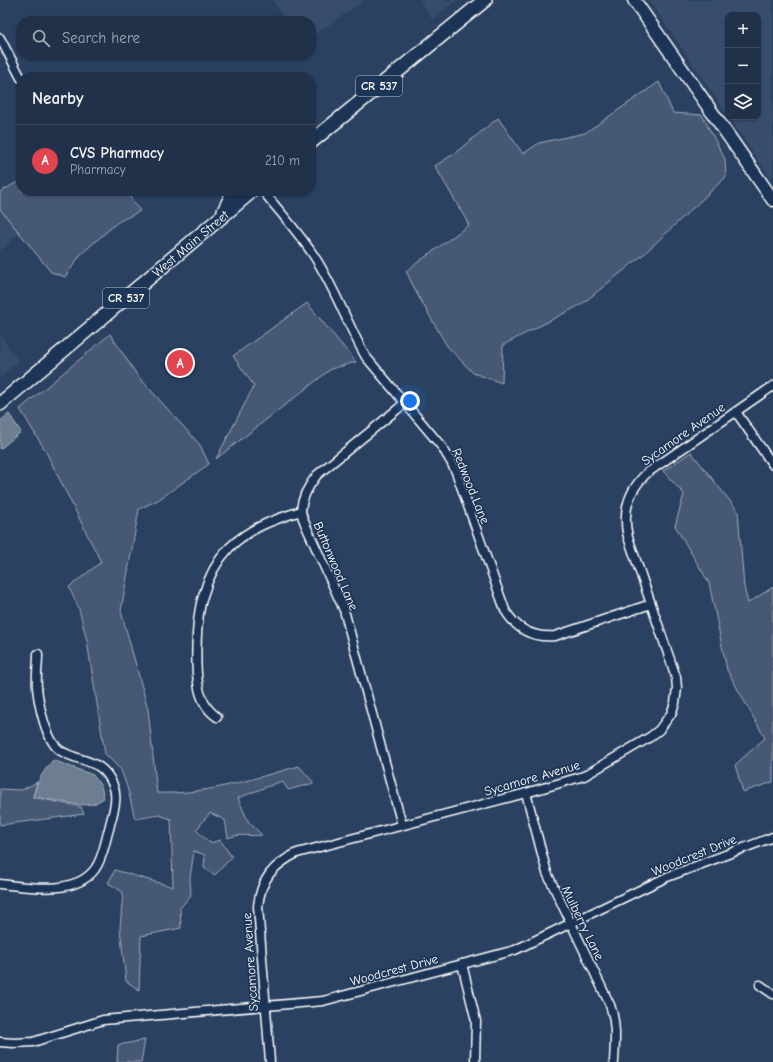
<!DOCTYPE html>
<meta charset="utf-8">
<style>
:root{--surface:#203149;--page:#2d3d53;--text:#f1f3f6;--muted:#a2a9b4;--line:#3d4c61;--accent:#ffd166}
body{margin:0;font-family:"Comic Neue",sans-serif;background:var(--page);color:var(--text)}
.controls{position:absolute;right:12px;top:12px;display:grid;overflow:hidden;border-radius:8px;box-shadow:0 1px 3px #0004}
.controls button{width:36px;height:36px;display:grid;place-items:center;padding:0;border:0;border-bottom:1px solid var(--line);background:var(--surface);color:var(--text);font:20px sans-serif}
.you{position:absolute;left:410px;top:401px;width:14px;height:14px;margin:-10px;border:3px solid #fff;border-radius:50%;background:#1a73e8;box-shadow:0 0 0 6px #1a73e833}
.badge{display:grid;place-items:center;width:26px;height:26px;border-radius:50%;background:var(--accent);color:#fff;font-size:13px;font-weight:700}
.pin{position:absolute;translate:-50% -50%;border:2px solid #fff;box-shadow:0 1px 4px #0006}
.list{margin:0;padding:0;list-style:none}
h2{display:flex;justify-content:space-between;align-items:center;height:52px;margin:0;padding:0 16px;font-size:17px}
h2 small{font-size:13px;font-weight:400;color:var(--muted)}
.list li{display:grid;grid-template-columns:26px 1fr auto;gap:12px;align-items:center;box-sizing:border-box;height:72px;padding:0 16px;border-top:1px solid var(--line)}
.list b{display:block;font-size:15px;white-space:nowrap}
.list p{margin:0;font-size:13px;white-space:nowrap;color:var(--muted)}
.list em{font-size:13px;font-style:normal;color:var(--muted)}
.icon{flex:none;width:22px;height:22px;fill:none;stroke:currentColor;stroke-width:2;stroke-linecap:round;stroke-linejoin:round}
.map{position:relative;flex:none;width:773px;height:1062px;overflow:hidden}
.search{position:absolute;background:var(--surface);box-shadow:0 1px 3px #0004;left:16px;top:16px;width:300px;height:44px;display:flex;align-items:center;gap:10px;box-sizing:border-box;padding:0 14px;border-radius:16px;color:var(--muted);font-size:15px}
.panel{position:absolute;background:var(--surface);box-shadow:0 1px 3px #0004;left:16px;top:72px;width:300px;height:124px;border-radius:16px}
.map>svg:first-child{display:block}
.built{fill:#394e6c}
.green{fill:#465975;stroke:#a2acba}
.water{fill:#6d7d92;stroke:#a7b1be}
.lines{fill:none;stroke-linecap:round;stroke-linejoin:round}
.street-casing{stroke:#fff;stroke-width:11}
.secondary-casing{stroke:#fff;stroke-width:15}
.primary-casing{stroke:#fff;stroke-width:16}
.street{stroke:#1d3557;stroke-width:8}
.secondary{stroke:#1d3557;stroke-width:12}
.primary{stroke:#1d3557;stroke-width:13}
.labels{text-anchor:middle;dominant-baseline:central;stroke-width:3.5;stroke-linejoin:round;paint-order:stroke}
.shield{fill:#1d3557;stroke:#bbc2cd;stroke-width:1}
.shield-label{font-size:12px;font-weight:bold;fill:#fff}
.street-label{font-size:13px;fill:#fff;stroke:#1d3557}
</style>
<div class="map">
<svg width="773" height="1062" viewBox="0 0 773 1062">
<rect width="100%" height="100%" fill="#2a4161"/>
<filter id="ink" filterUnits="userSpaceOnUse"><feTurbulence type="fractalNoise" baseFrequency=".025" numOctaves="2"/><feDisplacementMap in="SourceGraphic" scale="8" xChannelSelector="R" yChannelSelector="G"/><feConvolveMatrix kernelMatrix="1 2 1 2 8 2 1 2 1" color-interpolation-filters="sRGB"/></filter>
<g filter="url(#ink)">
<g class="built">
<path d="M 272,0 L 365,0 L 311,37 L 311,21 L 286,21 Z"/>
<path d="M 419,0 L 457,0 L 432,19 Z"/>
<path d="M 649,0 L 773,0 L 773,182 L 729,117 L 758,117 L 758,15 L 728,15 L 728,116 Z"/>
<path d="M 0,209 L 19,233 L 0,251 Z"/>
<path d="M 0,335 L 19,361 L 0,377 Z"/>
</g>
<g class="green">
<path d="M 659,82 L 673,113 L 702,115 L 725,159 L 726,177 L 644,254 L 582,304 L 503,345 L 502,383 L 473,373 L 447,346 L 417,294 L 406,271 L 469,225 L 435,166 L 455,153 L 498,118 L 523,154 L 539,143 L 585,133 Z"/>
<path d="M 21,180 L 21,191 L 126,191 L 140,211 L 118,222 L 81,254 L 65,277 L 51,272 L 0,209 L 0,192 Z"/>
<path d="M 307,303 L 356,362 L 331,369 L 216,459 L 254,386 L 233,356 Z"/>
<path d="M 110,334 L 137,375 L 200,445 L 209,464 L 158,500 L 139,509 L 121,611 L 148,709 L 157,793 C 205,795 252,779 299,766 L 314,783 L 288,790 L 282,781 L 238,798 L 248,821 L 262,835 C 251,837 238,833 228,838 L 225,820 L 210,813 L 196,830 L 210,843 L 220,840 L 232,857 L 215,875 L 204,868 L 205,855 L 194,851 L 190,878 L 191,895 L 180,908 L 181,928 L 141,936 L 139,990 L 126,981 L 120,928 L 123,892 L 108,883 L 115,870 L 173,887 L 171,819 L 159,815 L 135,819 L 128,790 L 121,770 L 105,754 L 87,641 L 79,609 L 69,587 L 101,562 L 45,450 L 20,409 Z"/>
<path d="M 691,452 L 738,511 L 744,587 L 748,603 L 773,587 L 773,782 L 743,792 L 735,765 L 765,738 L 727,670 L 709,583 L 675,526 L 684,494 L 663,471 Z"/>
<path d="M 37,782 L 33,797 L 81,807 L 84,814 L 0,825 L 0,789 L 22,790 Z"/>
<path d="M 145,1040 L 141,1062 L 117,1062 L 118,1045 Z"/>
</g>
<g class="water">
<path d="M 9,414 L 21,432 L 0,449 L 0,421 Z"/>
<path d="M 53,760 L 93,775 L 101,786 L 104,798 L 94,804 L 81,805 L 33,797 C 37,781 42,773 53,760 Z"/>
</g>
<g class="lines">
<g class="street-casing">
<g id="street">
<path d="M 0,38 L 21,78"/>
<path d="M 263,191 C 280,212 299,233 314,256 C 335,288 347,324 366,357 L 442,447 L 451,462 L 456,472 L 505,610 C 516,629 533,638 555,636 L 651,604"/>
<path d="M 736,412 L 773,465"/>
<path d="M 217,717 C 210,712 205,706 202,698 C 193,678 196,617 203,596 C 208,578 216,562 229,548 C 249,528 275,519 301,511"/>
<path d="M 526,793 L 547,873 L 610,1005 C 617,1024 615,1042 614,1062"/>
<path d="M 402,825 L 344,610 L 306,526 C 304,521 301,515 301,510 C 302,497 309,485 317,475 L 405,403"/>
<path d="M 0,884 C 29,887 75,896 95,869 C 103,858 105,842 109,829 C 112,815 119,799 113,785 C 102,758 81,763 61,751 C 46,742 39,705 37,688 C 36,677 38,665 38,654"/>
<path d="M 462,964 L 476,1021 L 475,1062"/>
<path d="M 760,985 L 773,994"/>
<path d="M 0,1042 L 14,1043 L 33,1042 L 103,1020 L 323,1001 L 515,950 L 667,877 L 773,837"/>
<path d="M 270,1062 L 258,906 C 261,879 273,865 297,853 L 526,793 L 584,776 L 650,737 L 659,730 L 671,714 L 675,703 L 677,688 L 676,677 L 628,537 C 622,512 628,491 647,473 L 773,386"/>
</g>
</g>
<g class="secondary-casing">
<path id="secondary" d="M 634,0 L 773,200"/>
</g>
<g class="primary-casing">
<g id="primary">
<path d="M 311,142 L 485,0"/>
<path d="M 224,211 L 234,191"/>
<path id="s1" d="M 0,404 L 252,191"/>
</g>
</g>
<use href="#street" class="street"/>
<use href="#secondary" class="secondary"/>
<use href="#primary" class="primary"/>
</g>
</g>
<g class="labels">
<g class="shield">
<rect x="356" y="76" width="46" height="20" rx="3"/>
<rect x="103" y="288" width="46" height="20" rx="3"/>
</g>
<g class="shield-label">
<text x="379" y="86">CR 537</text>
<text x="126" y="298">CR 537</text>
</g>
<g class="street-label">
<text stroke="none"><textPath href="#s1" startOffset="249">West Main Street</textPath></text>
<text transform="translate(683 434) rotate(-35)">Sycamore Avenue</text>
<text transform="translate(471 486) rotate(68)">Redwood Lane</text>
<text transform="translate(336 566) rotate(67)">Buttonwood Lane</text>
<text transform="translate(532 778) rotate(-16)">Sycamore Avenue</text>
<text transform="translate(694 855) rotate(-22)">Woodcrest Drive</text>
<text transform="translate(583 923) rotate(64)">Mulberry Lane</text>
<text transform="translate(250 962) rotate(-94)">Sycamore Avenue</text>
<text transform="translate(394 970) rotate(-15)">Woodcrest Drive</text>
</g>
</g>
</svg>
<div class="controls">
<button>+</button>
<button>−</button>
<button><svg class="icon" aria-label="layers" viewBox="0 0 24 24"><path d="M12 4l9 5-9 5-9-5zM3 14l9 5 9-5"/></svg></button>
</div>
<div class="you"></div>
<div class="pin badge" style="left:180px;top:363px;background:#e0444e">A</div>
<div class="search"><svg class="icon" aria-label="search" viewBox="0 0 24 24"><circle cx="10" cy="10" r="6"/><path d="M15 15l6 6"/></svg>Search here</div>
<section class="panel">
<h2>Nearby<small></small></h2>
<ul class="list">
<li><span class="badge" style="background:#e0444e">A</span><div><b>CVS Pharmacy</b><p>Pharmacy</p></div><em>210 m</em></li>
</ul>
</section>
</div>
